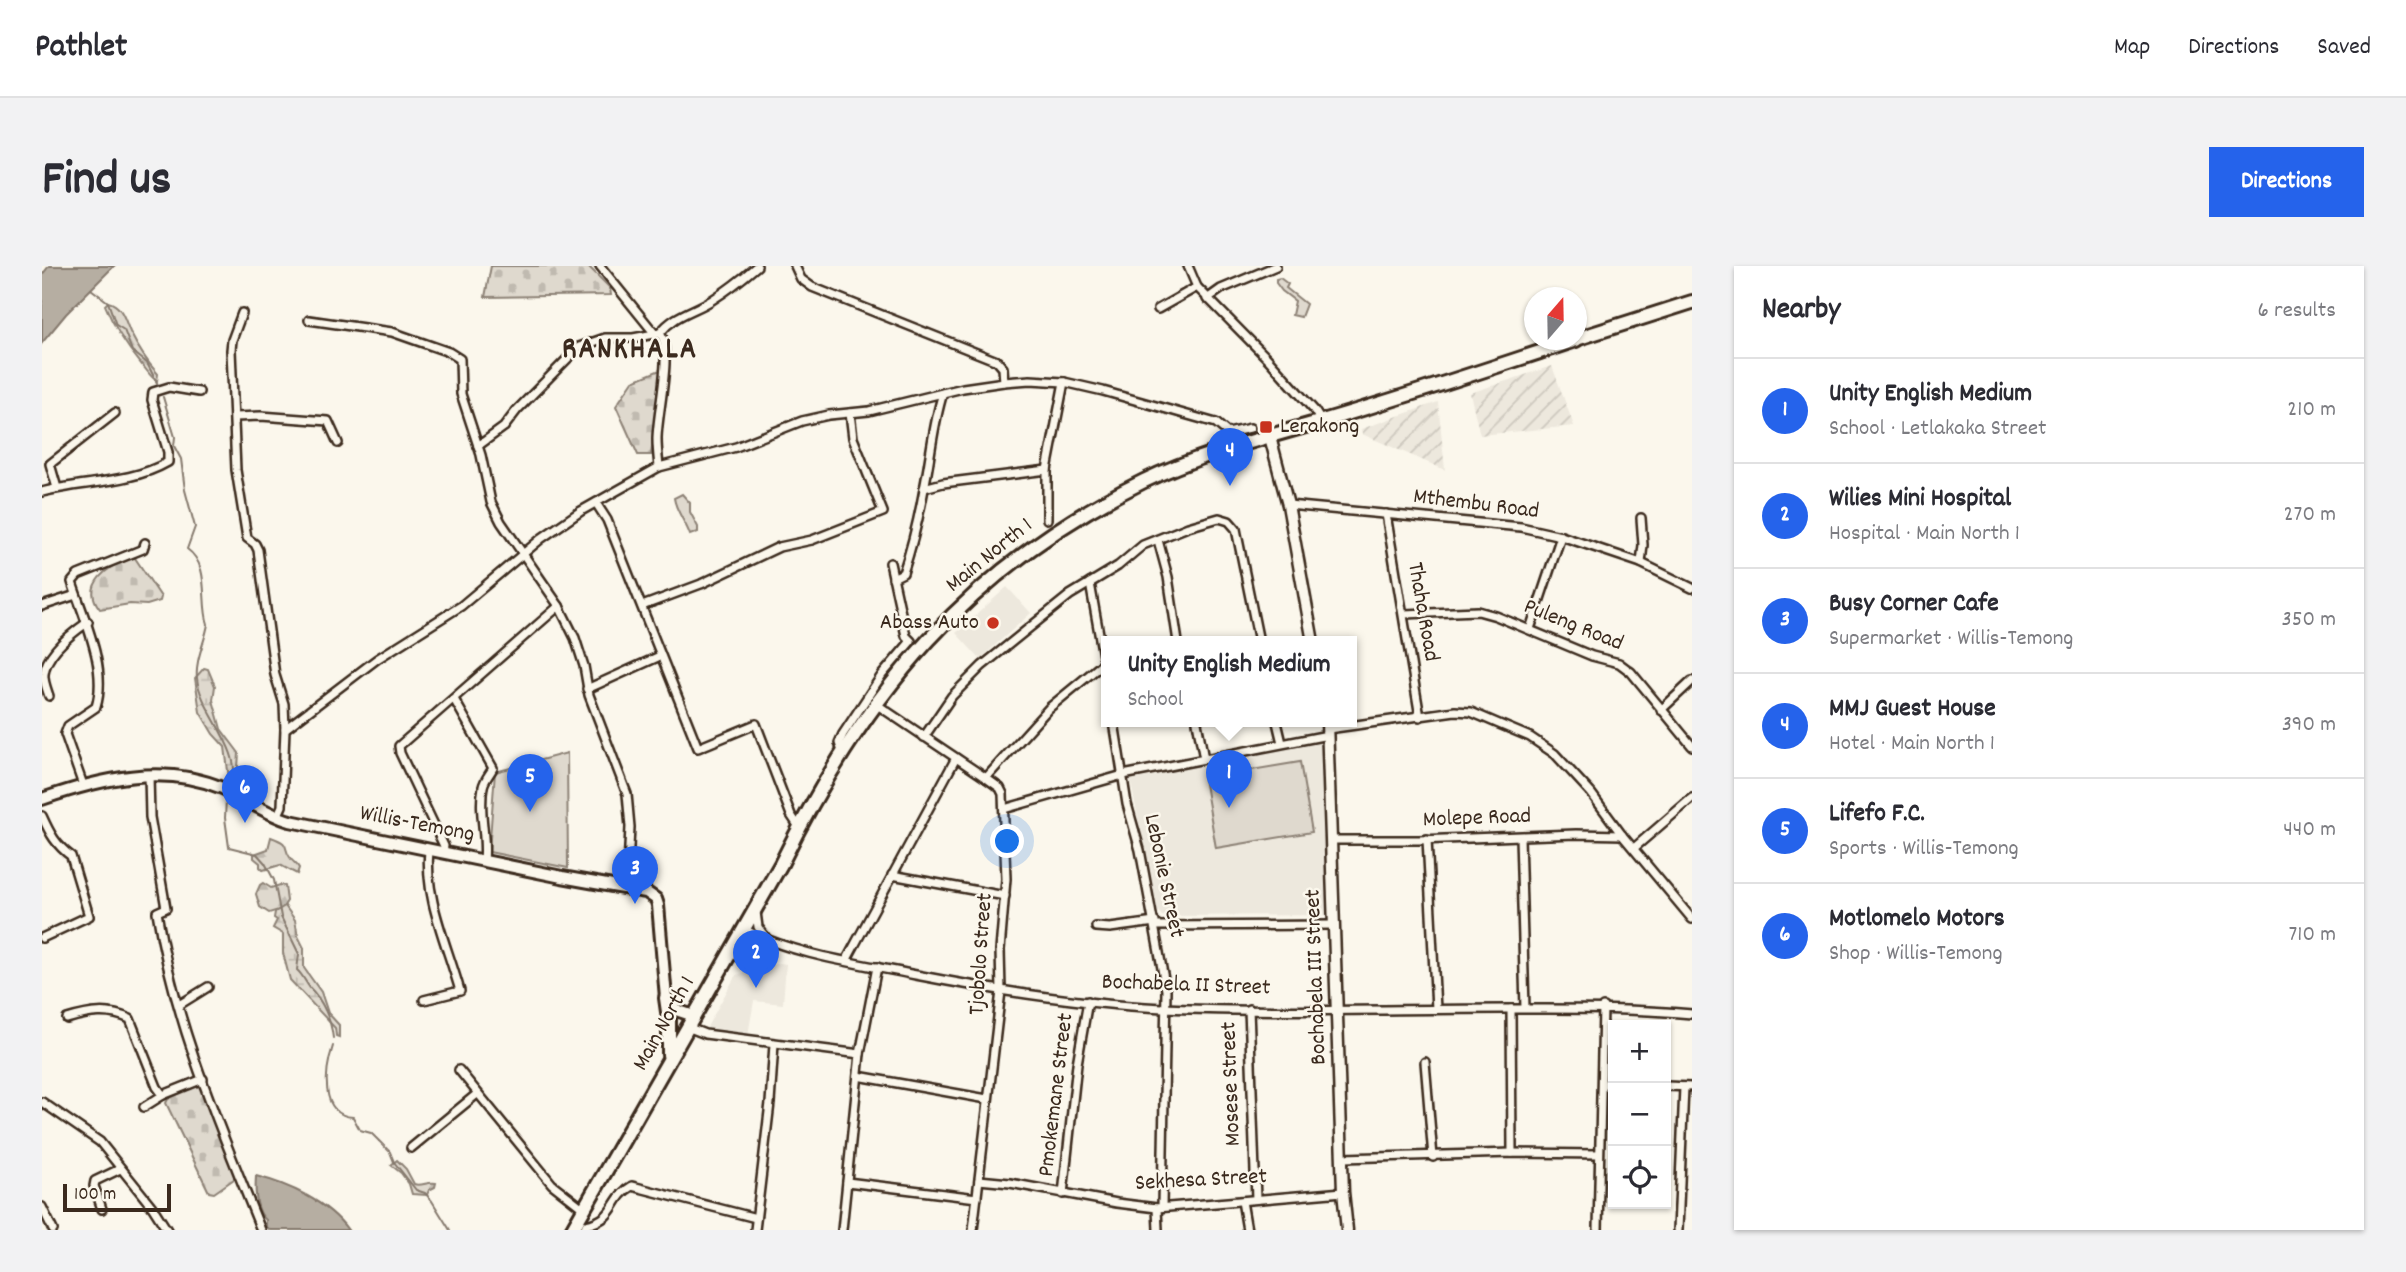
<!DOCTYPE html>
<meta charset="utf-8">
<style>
:root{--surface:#fff;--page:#f2f2f3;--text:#2b2b33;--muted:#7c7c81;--line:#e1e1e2;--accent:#2563eb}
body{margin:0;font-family:Dekko,sans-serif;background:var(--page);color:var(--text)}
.controls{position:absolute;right:21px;bottom:21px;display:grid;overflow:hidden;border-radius:0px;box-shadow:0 2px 5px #0004}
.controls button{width:63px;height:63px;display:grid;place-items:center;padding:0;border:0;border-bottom:2px solid var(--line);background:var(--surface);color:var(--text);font:35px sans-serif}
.compass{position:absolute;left:1482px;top:21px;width:63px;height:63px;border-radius:50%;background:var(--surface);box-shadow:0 2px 5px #0004;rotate:20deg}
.scale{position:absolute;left:21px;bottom:18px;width:108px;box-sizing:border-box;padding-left:7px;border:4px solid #3b2a1e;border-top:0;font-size:19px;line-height:24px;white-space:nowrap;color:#3b2a1e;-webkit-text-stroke:5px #fbf7ec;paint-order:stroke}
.you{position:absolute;left:966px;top:576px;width:24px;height:24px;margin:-18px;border:5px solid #fff;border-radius:50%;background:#1a73e8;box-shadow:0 0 0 10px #1a73e833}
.badge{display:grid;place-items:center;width:46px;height:46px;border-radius:50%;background:var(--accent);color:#fff;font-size:23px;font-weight:700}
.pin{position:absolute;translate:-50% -58px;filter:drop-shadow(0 2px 4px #0008)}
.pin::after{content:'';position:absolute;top:37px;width:24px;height:21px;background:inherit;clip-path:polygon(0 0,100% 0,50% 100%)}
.popup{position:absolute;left:1059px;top:370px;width:256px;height:91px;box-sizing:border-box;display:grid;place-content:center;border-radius:0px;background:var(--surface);filter:drop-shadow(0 2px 5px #0005);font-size:23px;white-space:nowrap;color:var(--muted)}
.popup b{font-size:26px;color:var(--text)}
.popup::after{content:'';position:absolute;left:50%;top:100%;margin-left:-14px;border:14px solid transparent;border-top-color:var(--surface)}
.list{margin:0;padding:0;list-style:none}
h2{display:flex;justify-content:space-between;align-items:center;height:91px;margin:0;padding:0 28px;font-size:30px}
h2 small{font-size:23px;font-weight:400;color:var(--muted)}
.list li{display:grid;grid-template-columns:46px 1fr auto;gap:21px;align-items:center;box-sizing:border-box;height:105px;padding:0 28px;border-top:2px solid var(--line)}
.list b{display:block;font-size:26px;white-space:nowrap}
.list p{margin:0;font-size:23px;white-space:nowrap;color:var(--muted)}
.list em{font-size:23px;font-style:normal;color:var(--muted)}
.icon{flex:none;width:38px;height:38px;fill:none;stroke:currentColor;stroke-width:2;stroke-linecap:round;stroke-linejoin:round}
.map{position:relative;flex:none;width:1650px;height:964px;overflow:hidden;border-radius:0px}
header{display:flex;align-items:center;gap:42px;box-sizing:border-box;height:98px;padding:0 35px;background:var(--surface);border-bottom:2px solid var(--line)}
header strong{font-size:33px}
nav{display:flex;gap:38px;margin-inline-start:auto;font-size:24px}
.intro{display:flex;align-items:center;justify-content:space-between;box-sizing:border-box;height:168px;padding:0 42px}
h1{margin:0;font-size:49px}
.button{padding:18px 32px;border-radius:0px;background:var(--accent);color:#fff;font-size:24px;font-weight:700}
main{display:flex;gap:42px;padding:0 42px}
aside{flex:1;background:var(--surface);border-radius:0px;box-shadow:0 2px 5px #0004}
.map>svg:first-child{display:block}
.built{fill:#ede8dd}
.industrial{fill:url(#industrial-furrows)}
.green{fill:#dfd9ce;stroke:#8d8276;stroke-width:2}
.forest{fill:url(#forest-firs);stroke:#8d8276;stroke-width:2}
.wetland{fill:url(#wetland-marsh);stroke:#8d8276;stroke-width:2}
.cemetery{fill:url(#cemetery-stones);stroke:#8d8276;stroke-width:2}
.water{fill:#b6aea2;stroke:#85796d;stroke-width:2}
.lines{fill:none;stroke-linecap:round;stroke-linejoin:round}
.stream{stroke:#85796d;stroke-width:2}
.minor-casing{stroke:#3b2a1e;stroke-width:12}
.tertiary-casing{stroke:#3b2a1e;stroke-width:15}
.secondary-casing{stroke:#3b2a1e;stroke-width:16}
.primary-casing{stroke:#3b2a1e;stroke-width:18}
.minor{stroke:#fbf7ec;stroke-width:7}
.tertiary{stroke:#fbf7ec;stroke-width:10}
.secondary{stroke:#fbf7ec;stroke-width:10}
.primary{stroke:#fbf7ec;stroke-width:12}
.poi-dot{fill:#c8321e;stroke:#fbf7ec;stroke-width:2.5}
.labels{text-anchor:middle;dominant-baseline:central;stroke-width:5;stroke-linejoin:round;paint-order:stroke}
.poi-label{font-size:23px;fill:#3b2a1e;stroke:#fbf7ec;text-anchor:start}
.street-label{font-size:23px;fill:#3b2a1e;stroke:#fbf7ec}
.district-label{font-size:30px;font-weight:bold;letter-spacing:2px;fill:#3b2a1e;stroke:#fbf7ec}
</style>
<header>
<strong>Pathlet</strong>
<nav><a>Map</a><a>Directions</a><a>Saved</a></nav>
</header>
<div class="intro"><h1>Find us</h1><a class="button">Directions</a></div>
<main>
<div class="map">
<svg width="1650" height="964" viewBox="0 0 1650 964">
<defs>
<pattern id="industrial-furrows" width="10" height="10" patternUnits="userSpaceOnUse" patternTransform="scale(1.75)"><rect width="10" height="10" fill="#ede8dd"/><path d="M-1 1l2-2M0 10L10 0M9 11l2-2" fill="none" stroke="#ccc7bd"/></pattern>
<pattern id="forest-firs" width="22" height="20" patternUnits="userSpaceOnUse" patternTransform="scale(1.75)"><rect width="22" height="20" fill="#dfd9ce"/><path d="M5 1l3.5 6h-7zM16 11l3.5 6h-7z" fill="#c0bab0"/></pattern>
<pattern id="wetland-marsh" width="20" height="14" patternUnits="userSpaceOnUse" patternTransform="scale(1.75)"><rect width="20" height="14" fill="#dfd9ce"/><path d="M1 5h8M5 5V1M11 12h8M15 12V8" fill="none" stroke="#c0bab0"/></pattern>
<pattern id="cemetery-stones" width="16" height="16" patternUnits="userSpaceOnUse" patternTransform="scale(1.75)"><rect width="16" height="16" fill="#dfd9ce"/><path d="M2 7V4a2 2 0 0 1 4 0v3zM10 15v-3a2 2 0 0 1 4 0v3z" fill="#c0bab0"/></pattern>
</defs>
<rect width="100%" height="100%" fill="#fbf7ec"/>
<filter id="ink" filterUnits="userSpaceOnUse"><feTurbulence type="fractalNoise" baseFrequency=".0143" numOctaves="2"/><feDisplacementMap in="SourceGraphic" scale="14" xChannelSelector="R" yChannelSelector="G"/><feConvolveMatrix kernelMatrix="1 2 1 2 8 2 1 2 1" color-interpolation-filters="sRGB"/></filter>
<g filter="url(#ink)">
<g class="built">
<path d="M 965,321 L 989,347 L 938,393 L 914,367 Z"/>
<path d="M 1279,474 L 1284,649 L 1120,650 L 1115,644 L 1088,513 Z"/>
<path d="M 738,697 L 744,698 L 741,738 L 712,735 L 706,769 L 672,765 L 665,761 L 694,709 Z"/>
</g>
<g class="industrial">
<path d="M 1510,100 L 1532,160 L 1438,169 L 1428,127 Z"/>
<path d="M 1396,136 L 1403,204 L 1320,168 L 1319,163 Z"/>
</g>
<g class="green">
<path d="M 640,228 L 648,237 L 648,246 L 656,261 L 656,266 L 648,269 C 644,256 634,246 632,232 Z"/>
<path d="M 525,487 L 526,602 L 447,586 L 453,506 Z"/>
<path d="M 1258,496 L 1270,566 L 1174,582 L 1162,512 Z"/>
</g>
<g class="forest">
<path d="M 1238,12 L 1246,18 L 1244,22 L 1264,38 L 1259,51 L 1250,49 L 1253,35 L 1240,25 L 1234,17 L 1234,13 Z"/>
<path d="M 66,36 C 80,39 83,54 88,66 C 95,80 106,97 116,108 L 115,115 C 108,111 106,105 100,99 C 84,80 72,62 63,39 Z"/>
<path d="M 229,571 C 251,579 239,580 249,593 C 251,596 255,598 257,602 L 255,608 L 238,599 L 221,604 L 218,601 L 218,597 L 212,592 L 212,588 L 226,583 Z"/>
<path d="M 221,617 L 229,622 L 238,619 L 243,620 L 245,635 L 240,643 L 227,647 L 218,641 L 214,628 L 218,619 Z"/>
<path d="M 355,894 L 364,903 L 372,918 C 379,921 386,915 394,917 L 393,921 L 387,924 L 385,929 L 370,928 L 367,918 L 359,907 L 349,899 Z"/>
</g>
<g class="wetland">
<path d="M 162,402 L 166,403 L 173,420 L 171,434 L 179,463 L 197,487 L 195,516 L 187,513 L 183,481 L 171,468 L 158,446 L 153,412 Z"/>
<path d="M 243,640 L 253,654 L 256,670 L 262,682 L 262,702 L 279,726 L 286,747 L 297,759 L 297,771 L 294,770 L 293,762 L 248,714 L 241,687 L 241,668 L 231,662 L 235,654 L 232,652 L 233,646 Z"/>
</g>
<g class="cemetery">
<path d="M 449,0 L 546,0 L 568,22 L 569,29 L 443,31 Z"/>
<path d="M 618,104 L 619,116 L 609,189 L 596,189 L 574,140 L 591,115 Z"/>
<path d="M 88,292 L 93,292 L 119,331 L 118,335 L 105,339 L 88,338 L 58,343 C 38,318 67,300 88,292 Z"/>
<path d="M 158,817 L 192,908 L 192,913 L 172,927 L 167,926 L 124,837 L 126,833 Z"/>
</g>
<g class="water">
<path d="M 7,0 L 72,0 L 24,48 L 0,77 L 0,9 Z"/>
<path d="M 214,910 C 246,918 286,936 306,964 L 228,964 L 224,960 L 224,954 C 213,945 213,924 214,910 Z"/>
</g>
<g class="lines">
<g class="stream">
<path d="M 49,23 L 66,36 L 74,59 L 82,64 L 90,85 L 105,97 L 116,119"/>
<path d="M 121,131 L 133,171 L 132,180 L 139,193 L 143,224 L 153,261 L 145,283 C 169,300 158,335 166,358 C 163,376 153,394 155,412 C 158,445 202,485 190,516"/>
<path d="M 184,533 L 183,552 L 187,581 L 215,588 L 223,597 L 232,614 L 239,651 L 257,688 L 255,704 C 261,709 263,716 268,722 C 280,734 289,753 291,772"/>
<path d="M 291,780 C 283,804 277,849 311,851 L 318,864 L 329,867 L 348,886 L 352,896 L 374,924 L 383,927 L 390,935 L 408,964"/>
</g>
<g class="minor-casing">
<g id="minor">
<path d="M 558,0 L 613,68"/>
<path d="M 753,0 L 759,13 L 770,21 L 955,95 L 961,102 L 962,116"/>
<path d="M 1146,0 L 1155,21 L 1226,93 L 1272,144 L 1279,155"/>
<path d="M 1165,33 L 1179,23 L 1234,0"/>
<path d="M 1116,43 L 1155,21"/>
<path d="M 200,47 L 190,74 L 189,84 L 194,204 L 205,272 L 213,278 L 216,284 L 233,409 L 242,438 L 243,463"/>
<path d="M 267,54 L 350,66 L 407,86 L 418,93 L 419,128 L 439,189 L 449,236 L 459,256 L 517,340 L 533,372 L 542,400 L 547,429 L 585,528 L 588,561 L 585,622"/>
<path d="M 193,151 L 219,150 L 286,155 L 296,177"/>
<path d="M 436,180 L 462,161 L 475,144 L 537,81 L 563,72 L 591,72 L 618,67 C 633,48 651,46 670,34 C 686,24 701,12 715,0"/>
<path d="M 617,201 C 616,191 615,182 615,173 C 615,148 631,85 618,67"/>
<path d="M 15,222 L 8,198 L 73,147"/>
<path d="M 882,222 L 901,217 L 1005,204"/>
<path d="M 0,226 C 41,215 88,218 126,196 L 126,186 L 110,134 L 111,126 L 127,121 L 157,126"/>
<path d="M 554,237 L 565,254 L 656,482 L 714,458 L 749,549 L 757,561"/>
<path d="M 1246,239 L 1479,261 L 1519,270 L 1599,297 L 1650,322"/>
<path d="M 1344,248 L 1378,451"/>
<path d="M 1599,252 L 1601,279 L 1599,297"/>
<path d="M 1005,253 L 1005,204 L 1022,116"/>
<path d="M 1116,274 L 1126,311 L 1136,376"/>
<path d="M 851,312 L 861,307 C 870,280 877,251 882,223 C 889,190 891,158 901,127"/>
<path d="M 1048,317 L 1064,407"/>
<path d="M 0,340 L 34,329"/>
<path d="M 600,340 L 659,318 L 737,281 L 770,274 L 841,246 L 811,172 L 808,147"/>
<path d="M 1362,348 L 1436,345 L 1454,350 L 1550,390 L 1577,397 L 1589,406 L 1650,480"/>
<path d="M 1488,363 L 1519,270"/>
<path d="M 545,423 L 618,390"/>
<path d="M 7,430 C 5,424 1,414 2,408 C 4,387 30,367 46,356"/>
<path d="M 412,433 L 451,502 C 448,508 442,514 441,521 C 436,546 445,570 442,594"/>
<path d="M 834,438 L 944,512 L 958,522 L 961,528 L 964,613 L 958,684 L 959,725 L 931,964"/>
<path d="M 1619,444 L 1650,415"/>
<path d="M 1072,456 L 1085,538 L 1098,584 L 1124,724 L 1120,941"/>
<path d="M 1155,456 L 1162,493"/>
<path d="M 1235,456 L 1240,477"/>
<path d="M 1286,463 L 1413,445 L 1429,446 L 1457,458 L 1488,471 L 1513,488 L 1549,527 L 1580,569 L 1650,653"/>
<path d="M 882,471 L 910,430 L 940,400 L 1028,329 L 1076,300 L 1101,279 L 1146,261 L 1177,252 L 1187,255 L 1194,263 L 1217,376"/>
<path d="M 800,485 L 797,477 L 801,468 L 840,409 L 869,375 L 864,370 L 848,297"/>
<path d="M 107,509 L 108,551 L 124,642 L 115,646 C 132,756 178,862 219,964"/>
<path d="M 944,512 L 1007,442 L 1063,396"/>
<path d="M 41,519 L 23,468 L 26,460 L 54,441 C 66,402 42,353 30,316 L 36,309 L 101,283 L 103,277"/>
<path d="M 962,543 L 1081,509 L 1286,469"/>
<path d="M 0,550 C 8,568 14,579 29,590 L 47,650 L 0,672"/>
<path d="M 235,551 L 240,540 L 243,463 L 335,393 L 419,340 L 500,272 L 539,245 L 617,201 L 694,181 L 760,155 L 787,149 L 827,145 L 921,122 L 962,116 L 988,114 L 1022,116 L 1061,125 L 1174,157 L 1186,167 L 1208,162"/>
<path d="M 1478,571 L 1483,742"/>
<path d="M 1385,573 L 1394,743"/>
<path d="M 1291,574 L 1377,574 L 1534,568 L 1580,569"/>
<path d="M 1592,582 L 1650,532"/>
<path d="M 401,586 L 402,580 L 358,487 L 357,480 L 517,340"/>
<path d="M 850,609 L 963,630"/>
<path d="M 714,646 L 716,661 L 725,673"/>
<path d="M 1114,660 L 1293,659"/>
<path d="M 1054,661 L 1068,662 L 1113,656"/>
<path d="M 701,663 C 755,690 816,697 874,709 C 956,725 1038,738 1121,742 C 1235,747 1350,743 1465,743 C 1527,743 1588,742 1650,748"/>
<path d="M 694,682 L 708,676 L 722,675"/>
<path d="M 804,695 L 914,492"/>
<path d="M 382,734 L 418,725 C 405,678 382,632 387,583"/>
<path d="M 137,739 L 166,721"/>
<path d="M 1207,743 L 1214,933"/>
<path d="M 1469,743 L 1470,887"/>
<path d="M 25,753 C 48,746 66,743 88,753 L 115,821 L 121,829"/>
<path d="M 645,761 L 663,768 L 818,788 L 800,964"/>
<path d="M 818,788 L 835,701"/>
<path d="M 1383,796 L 1391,891"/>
<path d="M 417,804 L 510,918 L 542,943"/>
<path d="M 816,810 L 945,833"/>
<path d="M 1560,818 L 1571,818"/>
<path d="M 1624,820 L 1650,821"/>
<path d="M 0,836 L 58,876 L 111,942 L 125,964"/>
<path d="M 102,841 L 121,829 L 161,813"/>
<path d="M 369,882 L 435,828"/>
<path d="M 1301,892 L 1470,887 L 1557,888"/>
<path d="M 937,914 L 968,917 L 1075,937 L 1115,942 L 1301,926"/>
<path d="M 805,916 L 935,932"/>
<path d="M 1021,928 L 1035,798 L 1046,735"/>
<path d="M 1200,935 L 1205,964"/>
<path d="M 0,941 L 11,964"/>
<path d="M 1115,942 L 1116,964"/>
<path d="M 60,943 L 52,920 L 53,915 L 78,903"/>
<path d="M 542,964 L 544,959 C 576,952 567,933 590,920 L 714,952"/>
<path d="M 713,964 L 728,837 L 732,778"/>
<path d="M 1556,964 L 1561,741"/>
<path d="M 1636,964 L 1642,821"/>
</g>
</g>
<g class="tertiary-casing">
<g id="tertiary">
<path d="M 1228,171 L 1246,239 L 1271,376"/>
<path d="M 1285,456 L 1301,926 L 1305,964"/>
</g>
</g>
<g class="secondary-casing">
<path id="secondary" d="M 0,533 C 58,513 121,497 180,522 C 203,532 224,548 248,555 L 520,611 L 604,626 L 614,633 L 616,639 L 624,732 L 634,744 L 652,750"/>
</g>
<g class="primary-casing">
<g id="primary">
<path d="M 1534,73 L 1650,36"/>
<path d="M 624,732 L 627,753 L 627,789"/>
<path d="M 530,964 L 739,598 C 823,426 928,300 1102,215 C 1157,188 1219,173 1277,156 C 1363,131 1449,102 1534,74"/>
</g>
</g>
<use href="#minor" class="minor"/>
<use href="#tertiary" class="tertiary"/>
<use href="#secondary" class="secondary"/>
<use href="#primary" class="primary"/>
</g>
</g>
<g class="poi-dot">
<rect x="1217" y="154" width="14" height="14" rx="3.5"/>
<circle cx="951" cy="357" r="7"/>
</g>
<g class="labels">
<g class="poi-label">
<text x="1238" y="161">Lerakong</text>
<text x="937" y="357" text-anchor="end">Abass Auto</text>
</g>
<g class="street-label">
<text transform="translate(1434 239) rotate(7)">Mthembu Road</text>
<text transform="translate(948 290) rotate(-39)">Main North 1</text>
<text transform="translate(1380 346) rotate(80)">Thaha Road</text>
<text transform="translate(1531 360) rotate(22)">Puleng Road</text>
<text transform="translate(1435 553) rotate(-2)">Molepe Road</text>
<text transform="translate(375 559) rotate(11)">Willis-Temong</text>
<text transform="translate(1121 610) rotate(78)">Lebonie Street</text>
<text transform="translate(940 688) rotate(-86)">Tjobolo Street</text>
<text transform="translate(1275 711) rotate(-92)">Bochabela III Street</text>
<text transform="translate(1144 720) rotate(2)">Bochabela II Street</text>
<text transform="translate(623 758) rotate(-61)">Main North 1</text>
<text transform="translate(1190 818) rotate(-92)">Mosese Street</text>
<text transform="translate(1015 829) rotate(-83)">Pmokemane Street</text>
<text transform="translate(1159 915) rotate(-3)">Sekhesa Street</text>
</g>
<g class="district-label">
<text x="588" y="85">RANKHALA</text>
</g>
</g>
</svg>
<div class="controls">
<button>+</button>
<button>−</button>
<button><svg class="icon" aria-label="locate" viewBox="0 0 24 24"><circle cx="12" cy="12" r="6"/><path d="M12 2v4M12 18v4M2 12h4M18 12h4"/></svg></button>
</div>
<svg class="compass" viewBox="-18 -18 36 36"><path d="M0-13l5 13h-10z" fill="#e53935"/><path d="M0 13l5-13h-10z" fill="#7c7c81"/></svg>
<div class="scale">100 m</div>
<div class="you"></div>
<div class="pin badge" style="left:1187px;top:542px">1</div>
<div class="popup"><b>Unity English Medium</b>School</div>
<div class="pin badge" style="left:714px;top:722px">2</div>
<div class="pin badge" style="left:593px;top:638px">3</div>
<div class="pin badge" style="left:1188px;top:220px">4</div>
<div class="pin badge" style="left:488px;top:546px">5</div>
<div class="pin badge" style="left:203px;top:557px">6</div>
</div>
<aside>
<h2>Nearby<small>6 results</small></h2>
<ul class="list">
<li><span class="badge">1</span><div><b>Unity English Medium</b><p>School · Letlakaka Street</p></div><em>210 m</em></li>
<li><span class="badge">2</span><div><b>Wilies Mini Hospital</b><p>Hospital · Main North 1</p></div><em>270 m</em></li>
<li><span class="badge">3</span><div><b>Busy Corner Cafe</b><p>Supermarket · Willis-Temong</p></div><em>350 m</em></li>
<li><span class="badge">4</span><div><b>MMJ Guest House</b><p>Hotel · Main North 1</p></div><em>390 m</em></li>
<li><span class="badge">5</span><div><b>Lifefo F.C.</b><p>Sports · Willis-Temong</p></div><em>440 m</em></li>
<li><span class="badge">6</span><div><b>Motlomelo Motors</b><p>Shop · Willis-Temong</p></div><em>710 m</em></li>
</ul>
</aside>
</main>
